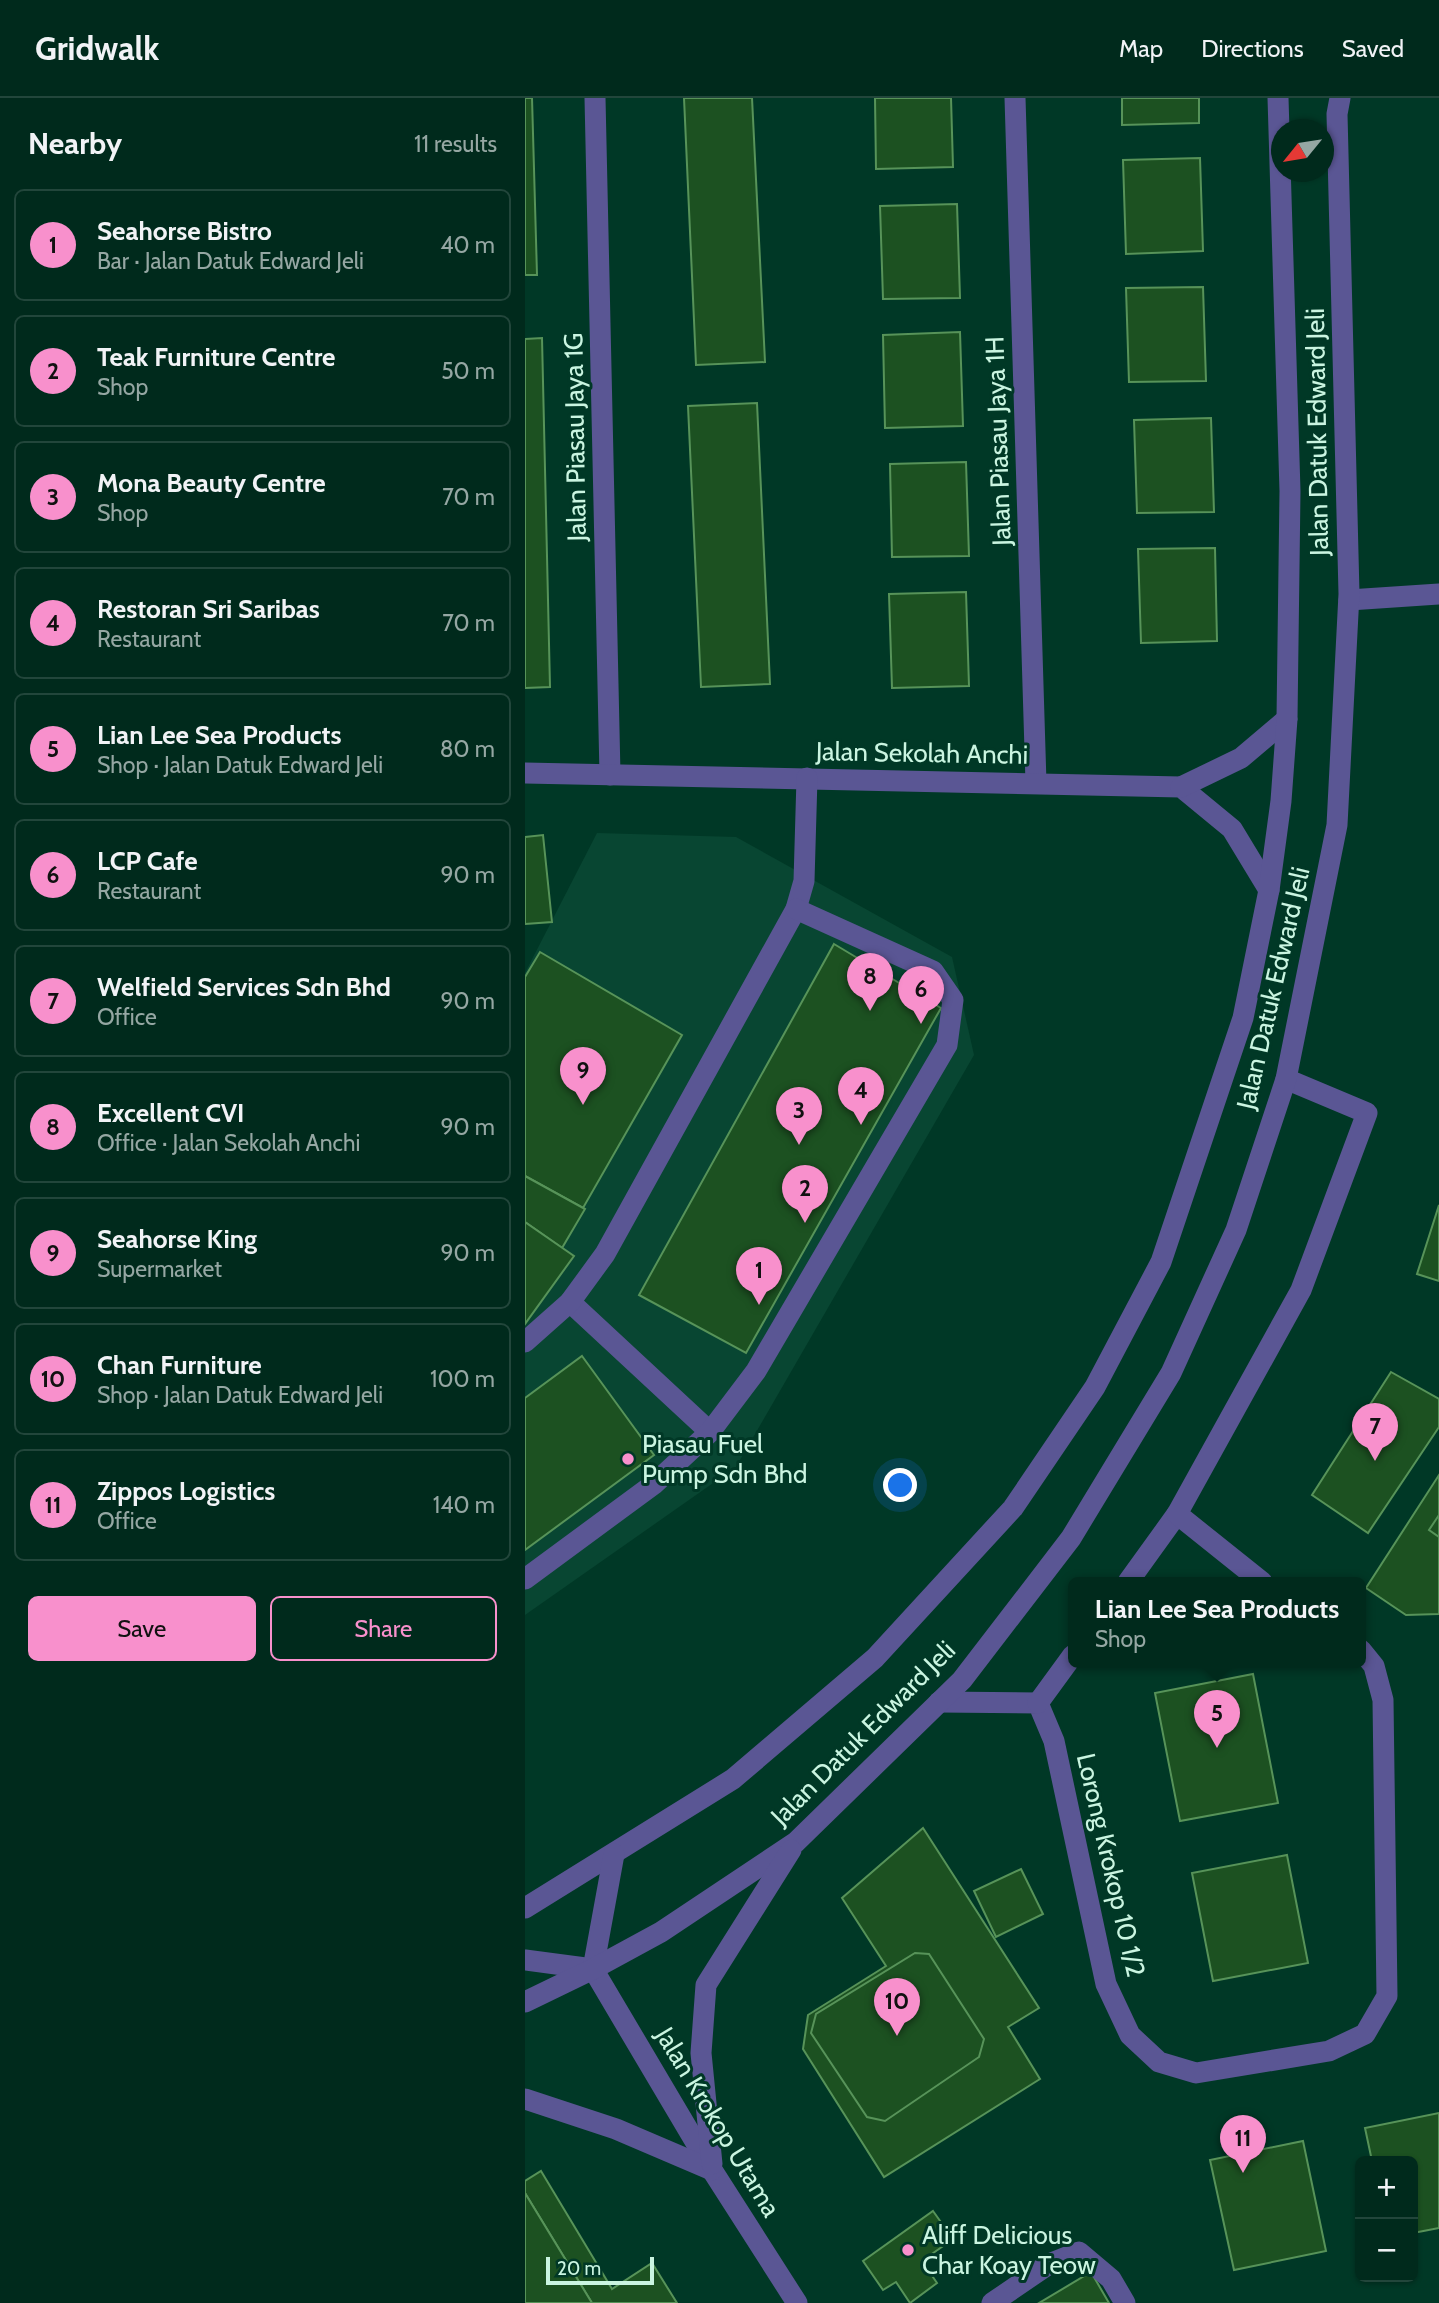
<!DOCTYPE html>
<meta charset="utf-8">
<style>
:root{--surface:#002a1c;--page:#0a3225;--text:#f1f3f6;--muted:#95a7a3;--line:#22463b;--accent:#f890cc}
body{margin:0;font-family:Cabin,sans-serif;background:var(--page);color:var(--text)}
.controls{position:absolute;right:21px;bottom:21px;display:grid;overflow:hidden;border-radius:10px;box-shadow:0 2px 5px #0004}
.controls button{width:63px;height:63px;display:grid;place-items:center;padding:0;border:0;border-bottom:2px solid var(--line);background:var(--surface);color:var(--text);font:35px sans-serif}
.compass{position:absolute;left:746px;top:21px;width:63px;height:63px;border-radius:50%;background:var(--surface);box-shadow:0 2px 5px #0004;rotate:240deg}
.scale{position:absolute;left:21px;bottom:18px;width:108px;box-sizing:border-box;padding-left:7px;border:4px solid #caf5e1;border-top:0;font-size:19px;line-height:24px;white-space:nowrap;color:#caf5e1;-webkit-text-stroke:5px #003826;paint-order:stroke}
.you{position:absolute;left:376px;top:1388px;width:24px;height:24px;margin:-18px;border:5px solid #fff;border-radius:50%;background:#1a73e8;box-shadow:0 0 0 10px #1a73e833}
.badge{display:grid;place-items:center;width:46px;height:46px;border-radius:50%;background:var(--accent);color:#111;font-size:23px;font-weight:700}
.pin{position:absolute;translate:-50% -58px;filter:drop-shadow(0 2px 4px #0008)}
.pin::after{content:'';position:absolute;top:37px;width:24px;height:21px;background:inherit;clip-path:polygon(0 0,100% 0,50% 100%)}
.popup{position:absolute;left:543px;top:1479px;width:298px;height:91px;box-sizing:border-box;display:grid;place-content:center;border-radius:10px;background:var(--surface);filter:drop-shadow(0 2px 5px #0005);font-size:23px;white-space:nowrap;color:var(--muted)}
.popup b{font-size:26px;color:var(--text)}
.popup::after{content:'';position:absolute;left:50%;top:100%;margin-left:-14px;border:14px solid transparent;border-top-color:var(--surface)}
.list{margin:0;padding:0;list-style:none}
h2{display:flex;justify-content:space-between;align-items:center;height:91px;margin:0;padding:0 28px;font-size:30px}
h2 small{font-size:23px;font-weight:400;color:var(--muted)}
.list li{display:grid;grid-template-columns:46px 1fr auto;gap:21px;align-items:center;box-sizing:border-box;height:112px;margin:0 14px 14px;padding:0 14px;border:2px solid var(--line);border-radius:10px}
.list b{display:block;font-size:26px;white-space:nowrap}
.list p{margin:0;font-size:23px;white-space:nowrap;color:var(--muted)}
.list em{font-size:23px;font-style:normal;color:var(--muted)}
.actions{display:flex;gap:14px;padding:21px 28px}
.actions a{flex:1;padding:16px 0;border:2px solid var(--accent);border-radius:10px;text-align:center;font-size:24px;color:var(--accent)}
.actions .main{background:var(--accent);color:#111}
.map{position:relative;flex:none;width:914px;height:2205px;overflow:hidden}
header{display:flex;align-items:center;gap:42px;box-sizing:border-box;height:98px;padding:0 35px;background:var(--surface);border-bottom:2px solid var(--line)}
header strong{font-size:33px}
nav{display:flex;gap:38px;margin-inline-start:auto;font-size:24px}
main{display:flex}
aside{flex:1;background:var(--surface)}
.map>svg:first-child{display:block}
.built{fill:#084632}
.building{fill:#1c5121;stroke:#579359;stroke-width:2}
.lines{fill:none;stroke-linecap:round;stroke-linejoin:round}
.minor{stroke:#5a5694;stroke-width:21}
.poi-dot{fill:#f890cc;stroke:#003826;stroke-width:2.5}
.labels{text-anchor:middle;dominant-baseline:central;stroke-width:6;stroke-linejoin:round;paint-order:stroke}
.street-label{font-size:26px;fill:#caf5e1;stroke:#003826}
.poi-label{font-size:26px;fill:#caf5e1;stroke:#003826;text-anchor:start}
</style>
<header>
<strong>Gridwalk</strong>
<nav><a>Map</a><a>Directions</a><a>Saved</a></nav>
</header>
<main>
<aside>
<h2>Nearby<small>11 results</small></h2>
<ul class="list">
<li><span class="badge">1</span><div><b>Seahorse Bistro</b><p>Bar · Jalan Datuk Edward Jeli</p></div><em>40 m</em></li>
<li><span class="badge">2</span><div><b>Teak Furniture Centre</b><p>Shop</p></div><em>50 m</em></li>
<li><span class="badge">3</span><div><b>Mona Beauty Centre</b><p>Shop</p></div><em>70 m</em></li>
<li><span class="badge">4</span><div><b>Restoran Sri Saribas</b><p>Restaurant</p></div><em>70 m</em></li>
<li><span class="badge">5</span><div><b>Lian Lee Sea Products</b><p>Shop · Jalan Datuk Edward Jeli</p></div><em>80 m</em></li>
<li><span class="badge">6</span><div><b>LCP Cafe</b><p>Restaurant</p></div><em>90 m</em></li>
<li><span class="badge">7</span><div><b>Welfield Services Sdn Bhd</b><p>Office</p></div><em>90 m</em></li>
<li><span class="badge">8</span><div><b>Excellent CVI</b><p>Office · Jalan Sekolah Anchi</p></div><em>90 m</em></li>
<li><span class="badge">9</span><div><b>Seahorse King</b><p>Supermarket</p></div><em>90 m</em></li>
<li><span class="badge">10</span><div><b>Chan Furniture</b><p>Shop · Jalan Datuk Edward Jeli</p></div><em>100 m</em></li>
<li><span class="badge">11</span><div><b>Zippos Logistics</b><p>Office</p></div><em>140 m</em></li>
</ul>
<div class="actions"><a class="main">Save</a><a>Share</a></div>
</aside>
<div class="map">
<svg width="914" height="2205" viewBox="0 0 914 2205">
<rect width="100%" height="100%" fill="#003826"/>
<path class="built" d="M 72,735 L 211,739 L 427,859 L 449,957 L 211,1369 L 0,1517 L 0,875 Z"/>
<g class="building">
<path d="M 0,0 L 7,0 L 12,177 L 0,177 Z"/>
<path d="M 159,0 L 227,0 L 240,264 L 171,267 Z"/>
<path d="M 350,0 L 426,0 L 428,69 L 351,71 Z"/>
<path d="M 597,0 L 674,0 L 674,25 L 597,27 Z"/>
<path d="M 675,60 L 678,153 L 601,156 L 598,62 Z"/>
<path d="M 432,106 L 435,200 L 358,201 L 355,108 Z"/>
<path d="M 678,189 L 681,283 L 604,284 L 601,190 Z"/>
<path d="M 435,234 L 438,328 L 360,330 L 358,237 Z"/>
<path d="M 17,240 L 25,589 L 0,590 L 0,241 Z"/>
<path d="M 232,305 L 245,586 L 176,589 L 163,308 Z"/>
<path d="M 686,320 L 689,414 L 612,415 L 609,322 Z"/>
<path d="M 441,364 L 444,458 L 367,459 L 365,366 Z"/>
<path d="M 690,450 L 692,543 L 616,545 L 613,451 Z"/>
<path d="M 441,494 L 444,588 L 367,590 L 364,496 Z"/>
<path d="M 18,737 L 27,824 L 0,826 L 0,739 Z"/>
<path d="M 309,846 L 416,910 L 221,1255 L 114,1197 Z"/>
<path d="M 15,854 L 157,937 L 58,1110 L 0,1078 L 0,879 Z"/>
<path d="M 0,1078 L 60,1111 L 37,1150 L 0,1124 Z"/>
<path d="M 914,1107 L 914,1183 L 892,1176 Z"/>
<path d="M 0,1124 L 49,1158 L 0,1226 Z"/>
<path d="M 57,1258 L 129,1357 L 0,1452 L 0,1300 Z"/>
<path d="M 866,1274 L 914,1301 L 914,1329 L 843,1435 L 787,1397 Z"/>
<path d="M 914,1377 L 914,1516 L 881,1517 L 841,1490 Z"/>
<path d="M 914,1417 L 914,1439 L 904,1432 Z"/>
<path d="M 728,1576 L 753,1705 L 655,1723 L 630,1595 Z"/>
<path d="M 398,1730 L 514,1910 L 483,1929 L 515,1981 L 359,2079 L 278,1951 L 283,1917 L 361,1868 L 317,1800 Z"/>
<path d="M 762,1757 L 783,1865 L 688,1883 L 667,1775 Z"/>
<path d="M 496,1771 L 518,1816 L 471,1839 L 449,1793 Z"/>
<path d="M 390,1855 L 404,1856 L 459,1941 L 454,1959 L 360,2023 L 342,2019 L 286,1935 L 291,1916 Z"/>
<path d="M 914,2015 L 914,2130 L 888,2135 L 888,2063 L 847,2063 L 840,2030 Z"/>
<path d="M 778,2043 L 801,2153 L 709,2172 L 685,2062 Z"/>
<path d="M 16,2073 L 87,2191 L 127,2165 L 152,2205 L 67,2205 L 0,2095 L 0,2083 Z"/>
<path d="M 0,2095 L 67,2205 L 0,2205 Z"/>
<path d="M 408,2113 L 428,2141 L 397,2163 L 412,2185 L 385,2205 L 371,2184 L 358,2192 L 338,2163 Z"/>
<path d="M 566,2174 L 584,2205 L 514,2205 Z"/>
</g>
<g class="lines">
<g class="minor">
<path d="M 70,0 L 85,677"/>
<path d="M 490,0 L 511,685"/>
<path d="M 824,502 L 914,496"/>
<path d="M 0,675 L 656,689 L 707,731 L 744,792"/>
<path d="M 656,689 L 716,660 L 762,621"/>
<path d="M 45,1204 L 185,1334"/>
<path d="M 0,1244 L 45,1204 L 80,1156 L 271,811 L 279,783 L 282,680"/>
<path d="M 0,1481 L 129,1386 L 185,1334 L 231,1273 L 422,947 L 428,902 L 408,873 L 271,811"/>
<path d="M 603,1484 L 652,1416"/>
<path d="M 737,1484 L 652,1416 L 776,1192 L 842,1015 L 761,981"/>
<path d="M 414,1604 L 513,1605 L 529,1643 L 581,1886 L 605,1937 L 634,1964 L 671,1975 L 804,1953 L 840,1936 L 862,1898 L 858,1602 L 849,1568 L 836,1552"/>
<path d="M 513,1605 L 548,1557"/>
<path d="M 0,1810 L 208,1681 L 350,1560 L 488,1410 L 570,1289 L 636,1164 L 718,920 L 744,792 L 756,703 L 762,621 L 765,393 L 753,0"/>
<path d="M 0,1862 L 68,1871"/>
<path d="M 68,1871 L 187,2072 L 272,2205"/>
<path d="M 68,1871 L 89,1756"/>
<path d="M 0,1904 L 68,1871 L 136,1834 L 271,1744 L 437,1582 L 546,1440 L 646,1275 L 711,1132 L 761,981 L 812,727 L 824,496 L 812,16 L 815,0"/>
<path d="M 0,2001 L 91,2031 L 187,2072"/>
<path d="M 187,2066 L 176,1955 L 181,1887 L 266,1752"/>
<path d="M 467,2205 L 524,2166 L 554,2154 L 586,2181 L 600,2205"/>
</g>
</g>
<g class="poi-dot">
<circle cx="103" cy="1361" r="7"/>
<circle cx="383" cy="2152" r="7"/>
</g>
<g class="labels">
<g class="street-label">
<text transform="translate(792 334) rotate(-91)">Jalan Datuk Edward Jeli</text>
<text transform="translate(50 339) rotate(-91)">Jalan Piasau Jaya 1G</text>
<text transform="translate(473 343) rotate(-92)">Jalan Piasau Jaya 1H</text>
<text transform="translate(397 655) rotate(1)">Jalan Sekolah Anchi</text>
<text transform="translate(748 890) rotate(-77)">Jalan Datuk Edward Jeli</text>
<text transform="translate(338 1635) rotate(-45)">Jalan Datuk Edward Jeli</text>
<text transform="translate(586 1767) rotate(77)">Lorong Krokop 10 1/2</text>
<text transform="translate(193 2024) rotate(59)">Jalan Krokop Utama</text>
</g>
<g class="poi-label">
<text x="117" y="1346">Piasau Fuel<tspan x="117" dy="30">Pump Sdn Bhd</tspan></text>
<text x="397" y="2137">Aliff Delicious<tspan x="397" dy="30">Char Koay Teow</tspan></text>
</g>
</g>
</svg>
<div class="controls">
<button>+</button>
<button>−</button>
</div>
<svg class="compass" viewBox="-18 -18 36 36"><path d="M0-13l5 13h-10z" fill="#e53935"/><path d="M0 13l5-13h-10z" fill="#95a7a3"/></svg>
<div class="scale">20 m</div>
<div class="you"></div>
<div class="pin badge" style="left:234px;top:1207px">1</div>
<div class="pin badge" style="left:280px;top:1125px">2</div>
<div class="pin badge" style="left:274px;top:1047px">3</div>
<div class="pin badge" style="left:336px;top:1027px">4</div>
<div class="pin badge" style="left:692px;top:1650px">5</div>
<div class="popup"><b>Lian Lee Sea Products</b>Shop</div>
<div class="pin badge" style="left:396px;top:926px">6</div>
<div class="pin badge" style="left:850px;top:1363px">7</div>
<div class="pin badge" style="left:345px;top:913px">8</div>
<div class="pin badge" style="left:58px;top:1007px">9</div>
<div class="pin badge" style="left:372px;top:1938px">10</div>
<div class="pin badge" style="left:718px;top:2075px">11</div>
</div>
</main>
